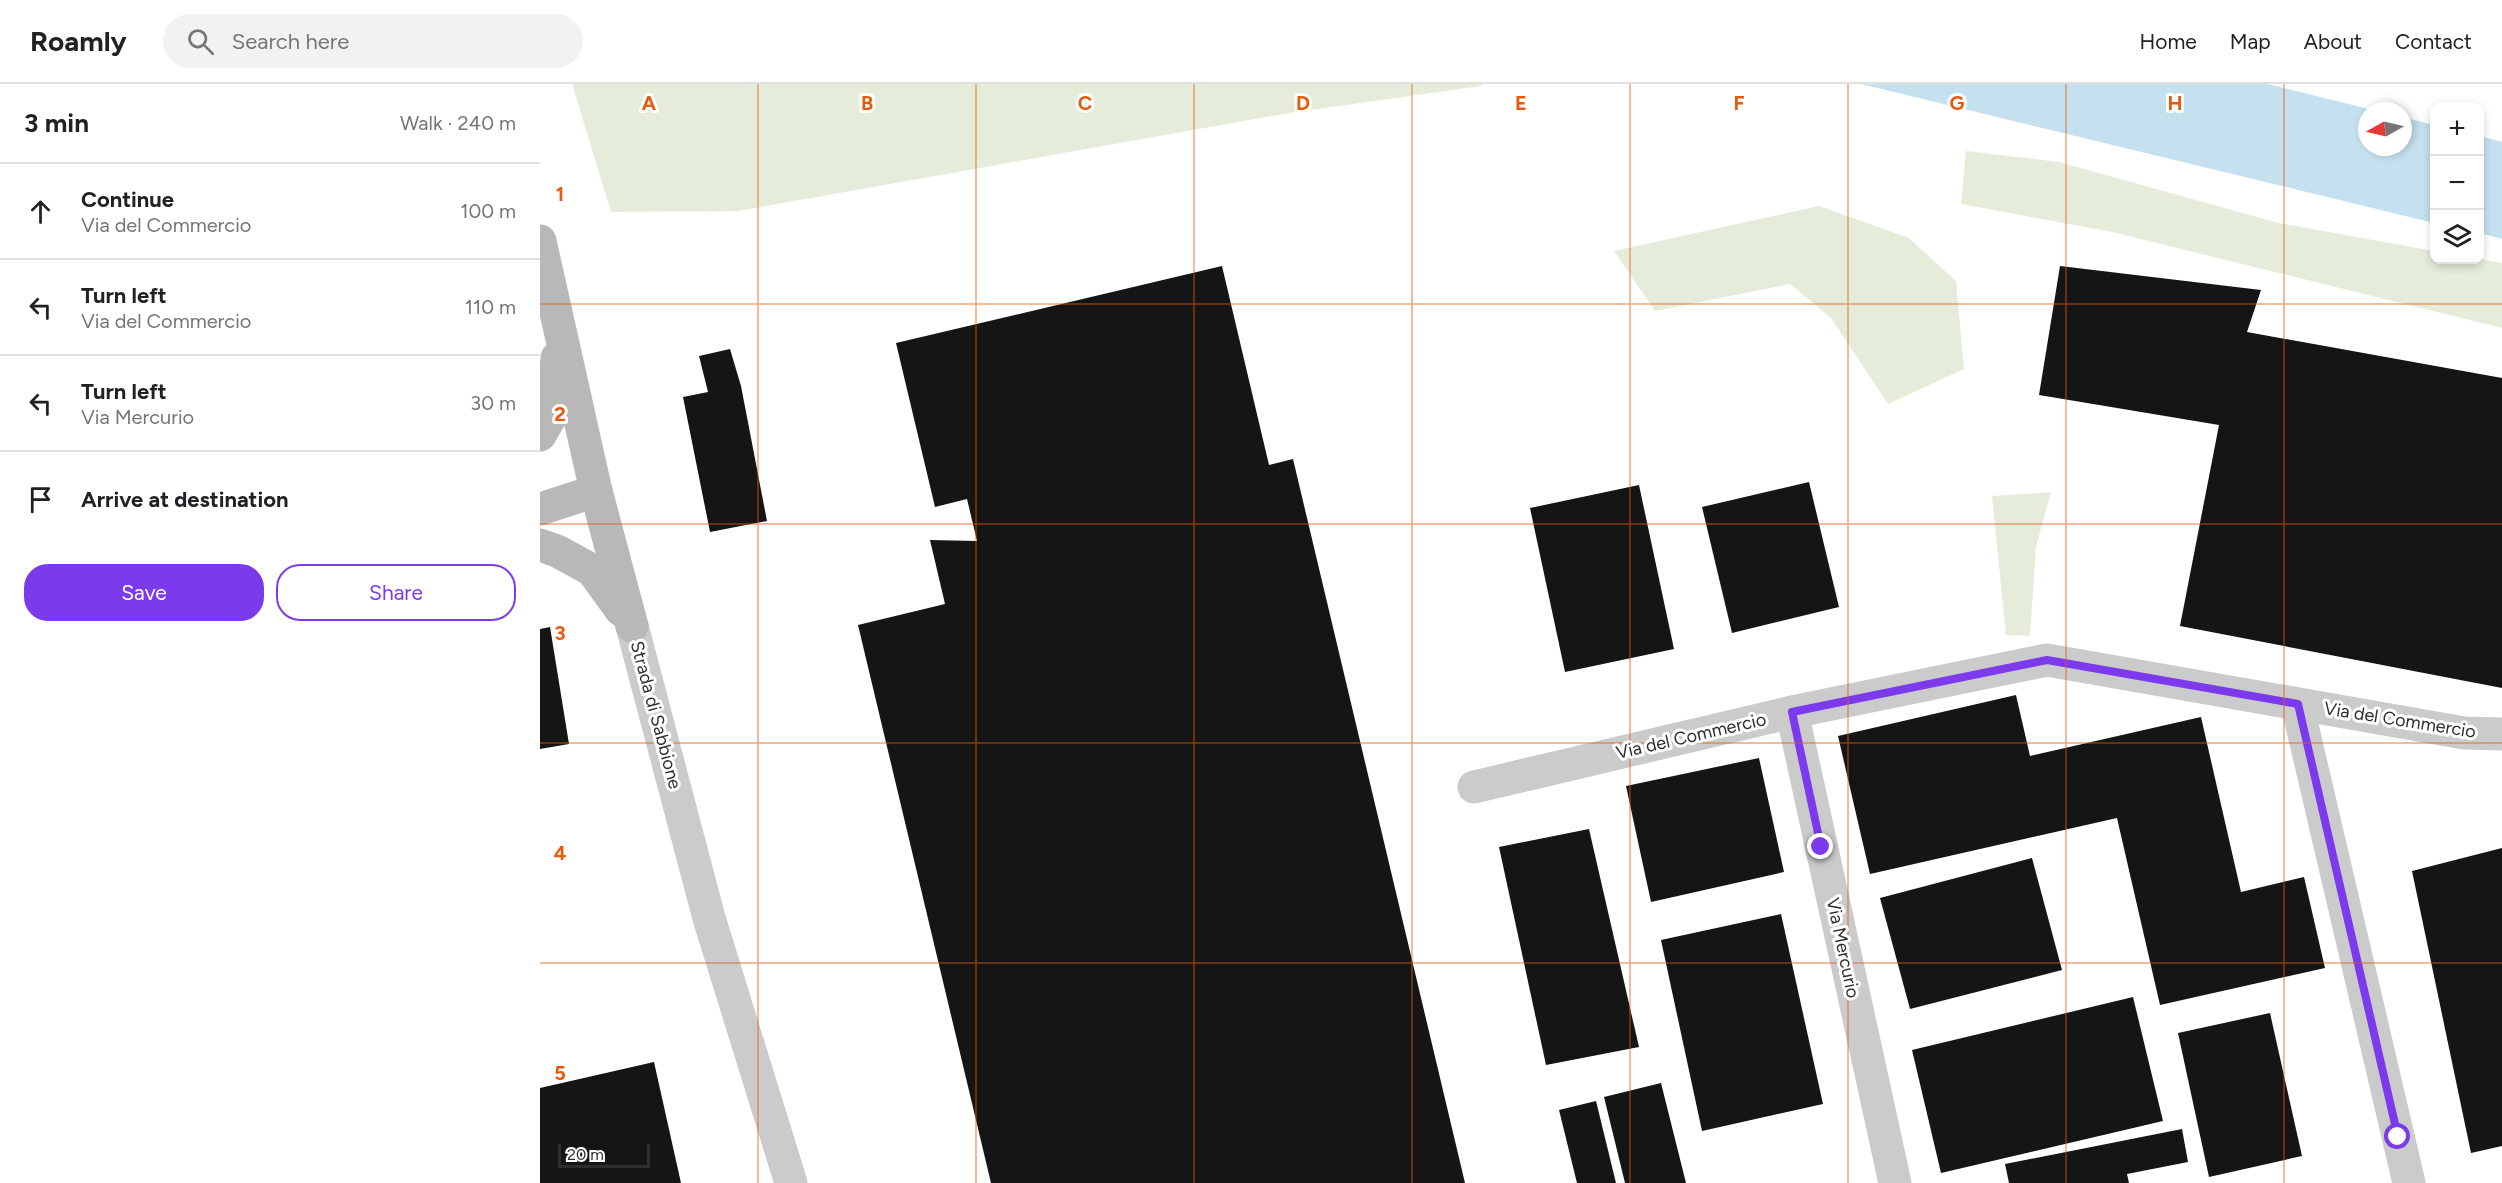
<!DOCTYPE html>
<meta charset="utf-8">
<style>
:root{--surface:#fff;--page:#f2f2f2;--text:#202124;--muted:#757577;--line:#e0e0e0;--accent:#7c3aed}
body{margin:0;font-family:Figtree,sans-serif;background:var(--page);color:var(--text)}
.controls{position:absolute;right:18px;top:18px;display:grid;overflow:hidden;border-radius:12px;box-shadow:0 3px 9px #0003}
.controls button{width:54px;height:54px;display:grid;place-items:center;padding:0;border:0;border-bottom:2px solid var(--line);background:var(--surface);color:var(--text);font:30px sans-serif}
.compass{position:absolute;left:1818px;top:18px;width:54px;height:54px;border-radius:50%;background:var(--surface);box-shadow:0 3px 9px #0003;rotate:262deg}
.scale{position:absolute;left:18px;bottom:15px;width:92px;box-sizing:border-box;padding-left:6px;border:3px solid #2e2e2e;border-top:0;font-size:16px;line-height:21px;white-space:nowrap;color:#2e2e2e;-webkit-text-stroke:4px #fff;paint-order:stroke}
.stop{position:absolute;width:18px;height:18px;margin:-14px;border:4px solid #7c3aed;border-radius:50%;background:#fff}
.stop.end{background:#7c3aed;border-color:#fff;box-shadow:0 2px 6px #0008}
.list{margin:0;padding:0;list-style:none}
h2{display:flex;justify-content:space-between;align-items:center;height:78px;margin:0;padding:0 24px;font-size:26px}
h2 small{font-size:20px;font-weight:400;color:var(--muted)}
.list li{display:grid;grid-template-columns:39px 1fr auto;gap:18px;align-items:center;box-sizing:border-box;height:96px;padding:0 24px;border-top:2px solid var(--line)}
.list b{display:block;font-size:22px;white-space:nowrap}
.list p{margin:0;font-size:20px;white-space:nowrap;color:var(--muted)}
.list em{font-size:20px;font-style:normal;color:var(--muted)}
.actions{display:flex;gap:12px;padding:18px 24px}
.actions a{flex:1;padding:14px 0;border:2px solid var(--accent);border-radius:24px;text-align:center;font-size:21px;color:var(--accent)}
.actions .main{background:var(--accent);color:#fff}
.icon{flex:none;width:33px;height:33px;fill:none;stroke:currentColor;stroke-width:2;stroke-linecap:round;stroke-linejoin:round}
.map{position:relative;flex:none;width:1962px;height:1099px;overflow:hidden}
header{display:flex;align-items:center;gap:36px;box-sizing:border-box;height:84px;padding:0 30px;background:var(--surface);border-bottom:2px solid var(--line)}
header strong{font-size:28px}
nav{display:flex;gap:33px;margin-inline-start:auto;font-size:21px}
.search{width:420px;height:54px;background:var(--page);display:flex;align-items:center;gap:15px;box-sizing:border-box;padding:0 21px;border-radius:33px;color:var(--muted);font-size:22px}
main{display:flex}
aside{flex:1;background:var(--surface)}
.map>svg:first-child{display:block}
.green{fill:#e5edda}
.water{fill:#c5e0ee}
.building{fill:#151515}
.lines{fill:none;stroke-linecap:round;stroke-linejoin:round}
.street{stroke:#cbcbcb;stroke-width:33}
.secondary{stroke:#b8b8b8;stroke-width:33}
.route{stroke:#7c3aed;stroke-width:8}
.grid{fill:none;stroke:#e8590c;stroke-width:1.5;stroke-opacity:0.55}
.labels{text-anchor:middle;dominant-baseline:central;stroke-width:6;stroke-linejoin:round;paint-order:stroke}
.street-label{font-size:18px;fill:#2e2e2e;stroke:#fff}
.grid-label{font-size:20px;text-anchor:middle;font-weight:bold;fill:#e8590c;stroke:#fff;stroke-width:6;stroke-linejoin:round;paint-order:stroke}
</style>
<header>
<strong>Roamly</strong>
<div class="search"><svg class="icon" aria-label="search" viewBox="0 0 24 24"><circle cx="10" cy="10" r="6"/><path d="M15 15l6 6"/></svg>Search here</div>
<nav><a>Home</a><a>Map</a><a>About</a><a>Contact</a></nav>
</header>
<main>
<aside>
<h2>3 min<small>Walk · 240 m</small></h2>
<ul class="list">
<li><svg class="icon" aria-label="ahead" viewBox="0 0 24 24"><path d="M12 20V5M6 11l6-6 6 6"/></svg><div><b>Continue</b><p>Via del Commercio</p></div><em>100 m</em></li>
<li><svg class="icon" aria-label="left" viewBox="0 0 24 24"><path d="M17 20v-9H6M10 6l-5 5 5 5"/></svg><div><b>Turn left</b><p>Via del Commercio</p></div><em>110 m</em></li>
<li><svg class="icon" aria-label="left" viewBox="0 0 24 24"><path d="M17 20v-9H6M10 6l-5 5 5 5"/></svg><div><b>Turn left</b><p>Via Mercurio</p></div><em>30 m</em></li>
<li><svg class="icon" aria-label="arrive" viewBox="0 0 24 24"><path d="M6 21V4h12l-3 4 3 4H6"/></svg><div><b>Arrive at destination</b></div></li>
</ul>
<div class="actions"><a class="main">Save</a><a>Share</a></div>
</aside>
<div class="map">
<svg width="1962" height="1099" viewBox="0 0 1962 1099">
<rect width="100%" height="100%" fill="#fff"/>
<g class="green">
<path d="M 32,0 L 942,0 L 941,2 L 749,29 L 198,127 L 71,128 Z"/>
<path d="M 1426,67 L 1519,78 L 1739,139 L 1894,167 L 1894,176 L 1940,175 L 1962,179 L 1962,244 L 1572,148 L 1421,120 Z"/>
<path d="M 1279,122 L 1369,154 L 1416,197 L 1424,285 L 1348,320 L 1291,234 L 1250,200 L 1115,227 L 1074,167 Z"/>
<path d="M 1511,408 L 1496,463 L 1490,552 L 1466,551 L 1452,412 Z"/>
</g>
<g class="water">
<path d="M 1321,0 L 1728,0 L 1837,27 L 1827,27 L 1827,63 L 1863,63 L 1863,33 L 1894,41 L 1894,139 Z"/>
<path d="M 1940,52 L 1962,58 L 1962,155 L 1940,149 Z"/>
</g>
<g class="building">
<path d="M 682,182 L 729,381 L 753,375 L 925,1099 L 451,1099 L 318,541 L 405,520 L 390,456 L 437,457 L 427,415 L 395,423 L 356,259 Z"/>
<path d="M 1520,182 L 1721,206 L 1707,248 L 1962,294 L 1962,604 L 1640,542 L 1679,341 L 1499,311 Z"/>
<path d="M 190,265 L 201,302 L 227,437 L 170,448 L 143,313 L 168,308 L 159,272 Z"/>
<path d="M 1269,398 L 1299,523 L 1192,549 L 1162,423 Z"/>
<path d="M 1099,401 L 1134,565 L 1025,588 L 990,424 Z"/>
<path d="M 10,543 L 29,660 L 0,665 L 0,545 Z"/>
<path d="M 1476,611 L 1490,672 L 1661,633 L 1701,808 L 1764,793 L 1785,884 L 1620,921 L 1577,734 L 1330,790 L 1298,652 Z"/>
<path d="M 1219,674 L 1244,788 L 1111,818 L 1086,702 Z"/>
<path d="M 1049,745 L 1099,963 L 1006,981 L 959,763 Z"/>
<path d="M 1962,764 L 1962,1062 L 1931,1069 L 1872,787 Z"/>
<path d="M 1492,774 L 1522,886 L 1370,925 L 1340,814 Z"/>
<path d="M 1241,830 L 1283,1020 L 1162,1047 L 1121,856 Z"/>
<path d="M 1593,913 L 1623,1037 L 1401,1089 L 1372,966 Z"/>
<path d="M 1730,929 L 1762,1072 L 1669,1093 L 1638,949 Z"/>
<path d="M 114,978 L 141,1099 L 0,1099 L 0,1004 Z"/>
<path d="M 1121,999 L 1146,1099 L 1085,1099 L 1064,1013 Z"/>
<path d="M 1056,1017 L 1076,1099 L 1037,1099 L 1019,1026 Z"/>
<path d="M 1642,1045 L 1648,1078 L 1587,1090 L 1589,1099 L 1469,1099 L 1465,1080 Z"/>
</g>
<g class="lines">
<g class="street">
<path d="M 92,542 L 169,834 L 251,1099"/>
<path d="M 1757,620 L 1869,1099"/>
<path d="M 1252,628 L 1355,1099"/>
<path d="M 934,703 L 1252,628 L 1507,576 L 1924,649 L 1962,650"/>
</g>
<g class="secondary">
<path d="M 0,157 L 56,407 L 92,542"/>
<path d="M 0,351 L 12,330 L 17,274"/>
<path d="M 0,425 L 56,407"/>
<path d="M 0,461 L 17,467 L 52,486 L 81,526"/>
</g>
</g>
<g class="lines">
<path class="route" d="M 1281,763 L 1252,628 L 1507,576 L 1758,620 L 1858,1053"/>
</g>
<path class="grid" d="M 218,0 L 218,1099M 436,0 L 436,1099M 654,0 L 654,1099M 872,0 L 872,1099M 1090,0 L 1090,1099M 1308,0 L 1308,1099M 1526,0 L 1526,1099M 1744,0 L 1744,1099M 0,220 L 1962,220M 0,440 L 1962,440M 0,659 L 1962,659M 0,879 L 1962,879"/>
<g class="labels">
<g class="street-label">
<text transform="translate(116 631) rotate(75)">Strada di Sabbione</text>
<text transform="translate(1860 636) rotate(9)">Via del Commercio</text>
<text transform="translate(1151 652) rotate(-13)">Via del Commercio</text>
<text transform="translate(1303 864) rotate(78)">Via Mercurio</text>
</g>
</g>
<g class="grid-label">
<text x="109" y="26">A</text>
<text x="327" y="26">B</text>
<text x="545" y="26">C</text>
<text x="763" y="26">D</text>
<text x="981" y="26">E</text>
<text x="1199" y="26">F</text>
<text x="1417" y="26">G</text>
<text x="1635" y="26">H</text>
<text x="20" y="117">1</text>
<text x="20" y="337">2</text>
<text x="20" y="556">3</text>
<text x="20" y="776">4</text>
<text x="20" y="996">5</text>
</g>
</svg>
<div class="controls">
<button>+</button>
<button>−</button>
<button><svg class="icon" aria-label="layers" viewBox="0 0 24 24"><path d="M12 4l9 5-9 5-9-5zM3 14l9 5 9-5"/></svg></button>
</div>
<svg class="compass" viewBox="-18 -18 36 36"><path d="M0-13l5 13h-10z" fill="#e53935"/><path d="M0 13l5-13h-10z" fill="#757577"/></svg>
<div class="scale">20 m</div>
<div class="stop" style="left:1858px;top:1053px"></div>
<div class="stop end" style="left:1281px;top:763px"></div>
</div>
</main>
